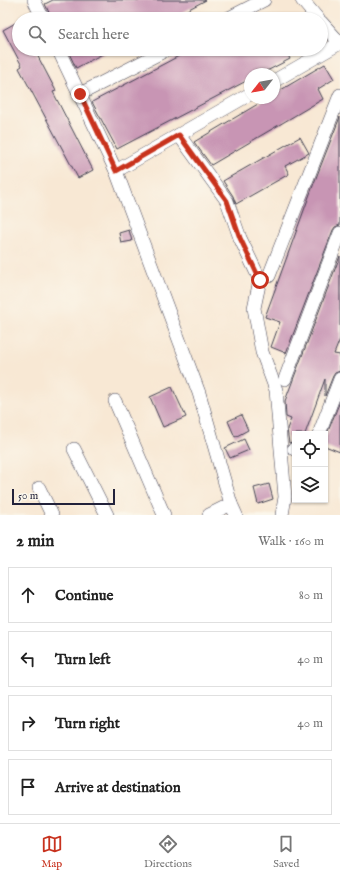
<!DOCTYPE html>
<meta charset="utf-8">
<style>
:root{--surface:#fff;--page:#f2f2f2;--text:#222;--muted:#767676;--line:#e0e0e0;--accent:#c8321e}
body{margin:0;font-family:"IM FELL English",serif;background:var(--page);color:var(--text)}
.controls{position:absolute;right:12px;bottom:12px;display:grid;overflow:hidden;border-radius:0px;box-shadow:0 1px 3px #0004}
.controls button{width:36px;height:36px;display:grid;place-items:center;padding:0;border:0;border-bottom:1px solid var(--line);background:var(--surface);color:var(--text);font:20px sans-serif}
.compass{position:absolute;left:244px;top:68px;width:36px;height:36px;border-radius:50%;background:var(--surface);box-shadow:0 1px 3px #0004;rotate:239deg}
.scale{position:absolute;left:12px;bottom:10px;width:103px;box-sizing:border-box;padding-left:4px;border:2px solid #22223b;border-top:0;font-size:11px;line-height:14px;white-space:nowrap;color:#22223b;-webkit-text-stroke:3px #fbf7ec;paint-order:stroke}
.stop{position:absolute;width:12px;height:12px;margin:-9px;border:3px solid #c8321e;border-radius:50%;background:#fff}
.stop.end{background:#c8321e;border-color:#fff;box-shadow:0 1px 4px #0008}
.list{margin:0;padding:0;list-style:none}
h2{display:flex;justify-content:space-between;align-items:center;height:52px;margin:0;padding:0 16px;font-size:17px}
h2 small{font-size:13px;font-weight:400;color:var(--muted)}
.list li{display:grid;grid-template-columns:26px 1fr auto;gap:12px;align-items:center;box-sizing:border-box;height:56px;margin:0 8px 8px;padding:0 8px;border:1px solid var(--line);border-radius:0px}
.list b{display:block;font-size:15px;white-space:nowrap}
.list em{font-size:13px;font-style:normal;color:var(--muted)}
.icon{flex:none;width:22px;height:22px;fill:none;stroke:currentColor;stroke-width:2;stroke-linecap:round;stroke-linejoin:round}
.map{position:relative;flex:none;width:340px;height:515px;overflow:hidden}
.search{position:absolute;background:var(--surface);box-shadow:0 1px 3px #0004;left:12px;right:12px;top:12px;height:44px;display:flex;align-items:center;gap:10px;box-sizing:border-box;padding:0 14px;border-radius:22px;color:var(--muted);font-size:15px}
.sheet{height:308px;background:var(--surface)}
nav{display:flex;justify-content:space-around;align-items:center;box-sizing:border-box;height:56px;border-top:1px solid var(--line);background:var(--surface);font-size:11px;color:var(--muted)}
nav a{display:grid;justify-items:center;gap:2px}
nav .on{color:var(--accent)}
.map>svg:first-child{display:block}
.building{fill:#c895b4}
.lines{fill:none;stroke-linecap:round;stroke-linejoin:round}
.minor-casing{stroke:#424052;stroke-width:14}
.minor{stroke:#fff;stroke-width:13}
.route{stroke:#c8321e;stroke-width:5}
</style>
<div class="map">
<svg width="340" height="515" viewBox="0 0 340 515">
<rect width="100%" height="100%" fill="#fbf7ec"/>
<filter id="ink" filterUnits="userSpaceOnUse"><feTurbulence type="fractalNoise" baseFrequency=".025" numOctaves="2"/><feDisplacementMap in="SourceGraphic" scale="8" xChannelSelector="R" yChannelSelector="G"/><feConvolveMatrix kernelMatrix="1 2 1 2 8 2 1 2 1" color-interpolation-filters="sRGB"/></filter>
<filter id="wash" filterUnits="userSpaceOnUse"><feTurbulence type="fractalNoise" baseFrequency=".012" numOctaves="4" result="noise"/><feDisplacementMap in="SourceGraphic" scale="16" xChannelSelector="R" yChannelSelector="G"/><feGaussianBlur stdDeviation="0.9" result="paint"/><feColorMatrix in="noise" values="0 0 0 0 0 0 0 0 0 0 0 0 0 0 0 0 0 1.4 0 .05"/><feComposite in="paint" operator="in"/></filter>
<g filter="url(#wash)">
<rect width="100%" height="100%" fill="#f8e8d4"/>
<g id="blocks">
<g class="building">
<path d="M 53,0 L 206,0 L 170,19 L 52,19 L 45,4 Z"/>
<path d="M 19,21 L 19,49 L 34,49 L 56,91 L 53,92 L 93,170 L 78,178 L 19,68 L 22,66 L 3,30 Z"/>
<path d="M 67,49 L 112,49 L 76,68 Z"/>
<path d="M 192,49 L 285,49 L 290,59 L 261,74 L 250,74 L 250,79 L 117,149 L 92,102 Z"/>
<path d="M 325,64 L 334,79 L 318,89 L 323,99 L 211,165 L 194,142 L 268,98 L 274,98 L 274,94 Z"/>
<path d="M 340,117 L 340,225 L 335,227 L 333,230 L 286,353 L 271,347 L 280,322 L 265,317 L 314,183 Z"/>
<path d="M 300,137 L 309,153 L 285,166 L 289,174 L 236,204 L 233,196 L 223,181 Z"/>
<path d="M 129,230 L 132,241 L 121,243 L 119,233 Z"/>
<path d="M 340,256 L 340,339 L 334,354 L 340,355 L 340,371 L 335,373 L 333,376 L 325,396 L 325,379 L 305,434 L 295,434 L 295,441 L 289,443 L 287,429 L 291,419 L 286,417 L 285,401 Z"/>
<path d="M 172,387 L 186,417 L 163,427 L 150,397 Z"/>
<path d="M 340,401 L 340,452 L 325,446 L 325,439 Z"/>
<path d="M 241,415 L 248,430 L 235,437 L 228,421 Z"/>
<path d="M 244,439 L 249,450 L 230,458 L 225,448 Z"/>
<path d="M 269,484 L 273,499 L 258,504 L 254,488 Z"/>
</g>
</g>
</g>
<g filter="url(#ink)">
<use href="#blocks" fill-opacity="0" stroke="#424052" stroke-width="1"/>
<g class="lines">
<g class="minor-casing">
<g id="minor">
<path d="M 34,0 L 43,19"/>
<path d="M 302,0 L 318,19"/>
<path d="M 227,19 L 264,0"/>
<path d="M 321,22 L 340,43"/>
<path d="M 58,49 L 116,171 L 199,393 L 231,504 L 236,515"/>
<path d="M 274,81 L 340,43"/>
<path d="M 80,94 L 168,49"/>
<path d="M 179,135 L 227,201 L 240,238 L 260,280 L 254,308 L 262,352 L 276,390 L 285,497 L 282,515"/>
<path d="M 116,171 L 250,94"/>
<path d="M 269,276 L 340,95"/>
<path d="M 285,379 L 340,233"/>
<path d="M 115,401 L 164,515"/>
<path d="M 319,434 L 340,379"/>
<path d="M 74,449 L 107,515"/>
<path d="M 294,449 L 295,449"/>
<path d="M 39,488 L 52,515"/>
<path d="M 209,515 L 231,504"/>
</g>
</g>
<use href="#minor" class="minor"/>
</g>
</g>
<g class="lines" filter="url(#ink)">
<path class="route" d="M 80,94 L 116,171 L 179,135 L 227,201 L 240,238 L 260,280"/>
</g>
</svg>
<div class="controls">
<button><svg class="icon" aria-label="locate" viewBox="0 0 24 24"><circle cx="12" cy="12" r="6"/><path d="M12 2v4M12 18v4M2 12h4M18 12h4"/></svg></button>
<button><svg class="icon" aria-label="layers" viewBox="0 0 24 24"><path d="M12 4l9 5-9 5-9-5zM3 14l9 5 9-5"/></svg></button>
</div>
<svg class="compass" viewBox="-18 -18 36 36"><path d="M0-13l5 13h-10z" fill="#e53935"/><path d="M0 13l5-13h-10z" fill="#767676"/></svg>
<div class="scale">50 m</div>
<div class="stop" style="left:260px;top:280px"></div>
<div class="stop end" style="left:80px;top:94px"></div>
<div class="search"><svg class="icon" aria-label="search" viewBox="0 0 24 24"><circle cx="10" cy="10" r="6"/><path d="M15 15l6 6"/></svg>Search here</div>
</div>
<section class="sheet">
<h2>2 min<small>Walk · 160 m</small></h2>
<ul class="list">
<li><svg class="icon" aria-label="ahead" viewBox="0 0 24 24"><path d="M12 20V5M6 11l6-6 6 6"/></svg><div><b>Continue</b></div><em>80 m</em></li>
<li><svg class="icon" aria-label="left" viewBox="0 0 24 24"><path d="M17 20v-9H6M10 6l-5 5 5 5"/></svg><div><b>Turn left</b></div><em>40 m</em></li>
<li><svg class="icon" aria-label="right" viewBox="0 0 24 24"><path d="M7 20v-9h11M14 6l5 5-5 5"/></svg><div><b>Turn right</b></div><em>40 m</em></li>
<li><svg class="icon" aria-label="arrive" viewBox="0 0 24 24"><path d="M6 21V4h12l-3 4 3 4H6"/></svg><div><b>Arrive at destination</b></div></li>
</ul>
</section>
<nav>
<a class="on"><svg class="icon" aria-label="map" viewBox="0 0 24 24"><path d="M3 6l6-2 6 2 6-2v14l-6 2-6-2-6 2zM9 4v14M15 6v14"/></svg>Map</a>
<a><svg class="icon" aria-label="directions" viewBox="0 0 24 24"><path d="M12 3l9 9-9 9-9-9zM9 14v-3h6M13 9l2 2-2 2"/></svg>Directions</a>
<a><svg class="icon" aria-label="saved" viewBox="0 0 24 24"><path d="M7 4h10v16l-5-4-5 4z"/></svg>Saved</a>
</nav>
